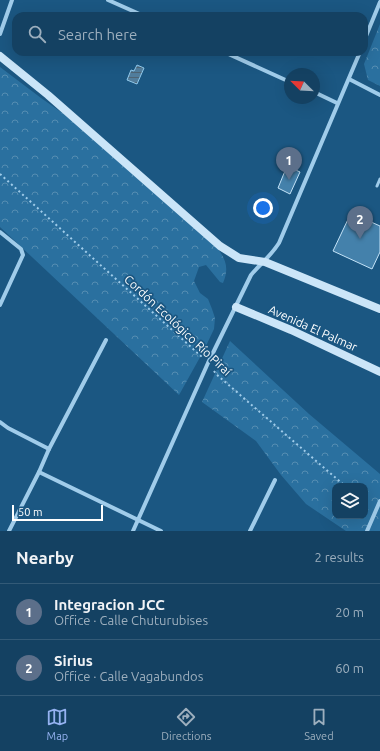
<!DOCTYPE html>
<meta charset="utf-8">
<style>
:root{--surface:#144162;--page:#1d4868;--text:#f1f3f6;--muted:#9dafbe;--line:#335a77;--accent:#95b2f1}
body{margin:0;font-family:Ubuntu,sans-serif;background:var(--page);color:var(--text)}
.controls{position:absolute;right:12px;bottom:12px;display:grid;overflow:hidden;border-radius:8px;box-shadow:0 4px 16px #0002}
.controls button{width:36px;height:36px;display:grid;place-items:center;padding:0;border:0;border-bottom:1px solid var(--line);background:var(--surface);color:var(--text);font:20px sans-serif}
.compass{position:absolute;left:284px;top:68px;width:36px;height:36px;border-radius:50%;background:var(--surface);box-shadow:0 4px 16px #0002;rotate:294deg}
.scale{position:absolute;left:12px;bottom:10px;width:91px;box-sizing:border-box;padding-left:4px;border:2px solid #fff;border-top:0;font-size:11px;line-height:14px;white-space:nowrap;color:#fff;-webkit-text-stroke:3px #1b5782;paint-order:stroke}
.you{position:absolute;left:263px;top:208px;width:14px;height:14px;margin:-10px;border:3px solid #fff;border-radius:50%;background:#1a73e8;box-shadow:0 0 0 6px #1a73e833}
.badge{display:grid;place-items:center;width:26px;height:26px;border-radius:50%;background:var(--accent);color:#fff;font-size:13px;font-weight:700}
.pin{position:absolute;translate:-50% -33px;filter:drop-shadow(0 1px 2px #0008)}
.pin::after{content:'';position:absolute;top:21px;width:14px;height:12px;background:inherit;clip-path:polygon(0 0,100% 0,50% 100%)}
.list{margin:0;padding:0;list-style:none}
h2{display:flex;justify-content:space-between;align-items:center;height:52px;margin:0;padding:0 16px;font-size:17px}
h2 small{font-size:13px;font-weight:400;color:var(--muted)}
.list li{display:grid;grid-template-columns:26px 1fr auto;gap:12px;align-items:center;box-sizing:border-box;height:56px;padding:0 16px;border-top:1px solid var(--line)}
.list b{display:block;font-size:15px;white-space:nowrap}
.list p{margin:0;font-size:13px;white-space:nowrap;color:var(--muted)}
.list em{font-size:13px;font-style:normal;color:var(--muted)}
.icon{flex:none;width:22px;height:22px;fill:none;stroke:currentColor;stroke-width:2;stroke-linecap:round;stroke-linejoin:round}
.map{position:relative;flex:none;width:380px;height:531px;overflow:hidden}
.search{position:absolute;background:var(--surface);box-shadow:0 4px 16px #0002;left:12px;right:12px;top:12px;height:44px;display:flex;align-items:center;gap:10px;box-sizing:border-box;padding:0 14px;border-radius:12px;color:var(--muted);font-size:15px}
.sheet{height:164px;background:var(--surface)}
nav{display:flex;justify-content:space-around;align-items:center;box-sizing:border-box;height:56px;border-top:1px solid var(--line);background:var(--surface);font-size:11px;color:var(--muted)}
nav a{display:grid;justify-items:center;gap:2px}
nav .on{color:var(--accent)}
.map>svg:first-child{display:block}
.forest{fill:url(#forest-crowns);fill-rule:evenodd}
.water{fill:url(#water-rules);stroke:#92caec}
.building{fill:#4481ab;stroke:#c4e3f8}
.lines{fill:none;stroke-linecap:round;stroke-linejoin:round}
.path{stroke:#a0ccea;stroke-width:2;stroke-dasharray:2 3;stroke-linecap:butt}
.lane{stroke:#a0ccea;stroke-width:3}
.street{stroke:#a0ccea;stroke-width:4}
.secondary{stroke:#cbe5f8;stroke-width:8}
.labels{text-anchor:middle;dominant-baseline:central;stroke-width:3.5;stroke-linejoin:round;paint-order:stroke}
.street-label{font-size:12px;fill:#fff;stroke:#1b5782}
</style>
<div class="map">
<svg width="380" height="531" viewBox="0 0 380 531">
<defs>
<pattern id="forest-crowns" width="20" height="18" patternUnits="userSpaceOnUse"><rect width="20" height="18" fill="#2a709f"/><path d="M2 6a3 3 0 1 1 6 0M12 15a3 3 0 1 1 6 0" fill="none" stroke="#558db2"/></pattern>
<pattern id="water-rules" width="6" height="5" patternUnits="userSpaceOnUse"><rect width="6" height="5" fill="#517d9c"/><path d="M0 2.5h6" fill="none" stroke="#4e6474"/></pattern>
</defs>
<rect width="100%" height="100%" fill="#1b5782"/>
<g class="forest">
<path d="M 380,24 L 380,86 L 368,80 L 364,64 Z"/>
<path d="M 0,67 L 41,98 L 71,119 L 214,244 C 225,257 230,267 223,283 L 220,282 L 206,265 L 199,267 L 194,281 L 200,293 L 208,299 L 212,309 L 215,318 L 214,329 L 204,350 L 179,395 L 0,227 Z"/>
<path d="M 230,341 L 309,414 L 380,474 L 380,531 L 346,531 L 306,504 L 281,475 L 256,441 L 202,402 ZM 335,486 L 365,486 L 365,516 L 335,516 Z"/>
</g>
<path class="water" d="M 137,65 L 144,68 L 137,84 L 127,80 L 131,70 L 134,71 Z"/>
<g class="building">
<path d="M 287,166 L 300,172 L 290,194 L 278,188 Z"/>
<path d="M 351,213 L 380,226 L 380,252 L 372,269 L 333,251 Z"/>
</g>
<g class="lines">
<g class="path">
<path d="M 0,174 L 202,357"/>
<path d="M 214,371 L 216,374 L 345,486"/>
<path d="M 365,503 L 369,506"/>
</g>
<path class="lane" d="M 377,186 L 380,179"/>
<g class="street">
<path d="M 108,0 L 144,16"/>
<path d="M 0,34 L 12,0"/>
<path d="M 364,41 L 380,2"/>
<path d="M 224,52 L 290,82"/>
<path d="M 349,79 L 380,95"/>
<path d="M 314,92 L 337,103"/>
<path d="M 0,232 L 21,249 L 23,255 L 0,305"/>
<path d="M 0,422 L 8,428 L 49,449"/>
<path d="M 39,472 L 161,531"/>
<path d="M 9,531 L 39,472 L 49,449 L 106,340"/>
<path d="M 133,531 L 208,363 L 251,275 C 261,263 270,257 279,243 L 360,52"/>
<path d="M 250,531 L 275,480"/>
<path d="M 367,531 L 380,501"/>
</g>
<g class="secondary">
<path d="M 0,56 L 48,95 L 220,246 L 239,258 L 265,262 L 380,309"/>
<path d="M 236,307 L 291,330 L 380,372"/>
</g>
</g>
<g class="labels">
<g class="street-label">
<text transform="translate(178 325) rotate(43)">Cordón Ecológico Río Piraí</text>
<text transform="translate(313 328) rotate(24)">Avenida El Palmar</text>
</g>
</g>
</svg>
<div class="controls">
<button><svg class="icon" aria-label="layers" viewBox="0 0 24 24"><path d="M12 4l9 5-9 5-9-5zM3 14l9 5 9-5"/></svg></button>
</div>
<svg class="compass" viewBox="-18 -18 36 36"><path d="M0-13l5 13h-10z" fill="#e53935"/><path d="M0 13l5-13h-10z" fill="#9dafbe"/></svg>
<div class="scale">50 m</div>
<div class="you"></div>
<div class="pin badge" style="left:289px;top:180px;background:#5c6f8a">1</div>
<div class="pin badge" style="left:360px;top:239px;background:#5c6f8a">2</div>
<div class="search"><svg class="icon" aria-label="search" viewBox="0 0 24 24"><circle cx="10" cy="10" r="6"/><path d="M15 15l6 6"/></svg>Search here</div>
</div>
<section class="sheet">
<h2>Nearby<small>2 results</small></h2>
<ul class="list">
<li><span class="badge" style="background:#5c6f8a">1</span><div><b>Integracion JCC</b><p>Office · Calle Chuturubises</p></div><em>20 m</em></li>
<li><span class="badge" style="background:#5c6f8a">2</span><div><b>Sirius</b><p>Office · Calle Vagabundos</p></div><em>60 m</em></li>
</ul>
</section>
<nav>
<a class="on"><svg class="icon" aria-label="map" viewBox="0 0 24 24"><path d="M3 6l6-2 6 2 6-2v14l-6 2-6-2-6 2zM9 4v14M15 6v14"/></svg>Map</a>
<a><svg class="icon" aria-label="directions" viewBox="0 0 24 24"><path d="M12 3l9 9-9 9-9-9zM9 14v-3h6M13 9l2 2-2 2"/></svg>Directions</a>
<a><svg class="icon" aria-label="saved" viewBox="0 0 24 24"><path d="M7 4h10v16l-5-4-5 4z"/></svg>Saved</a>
</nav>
